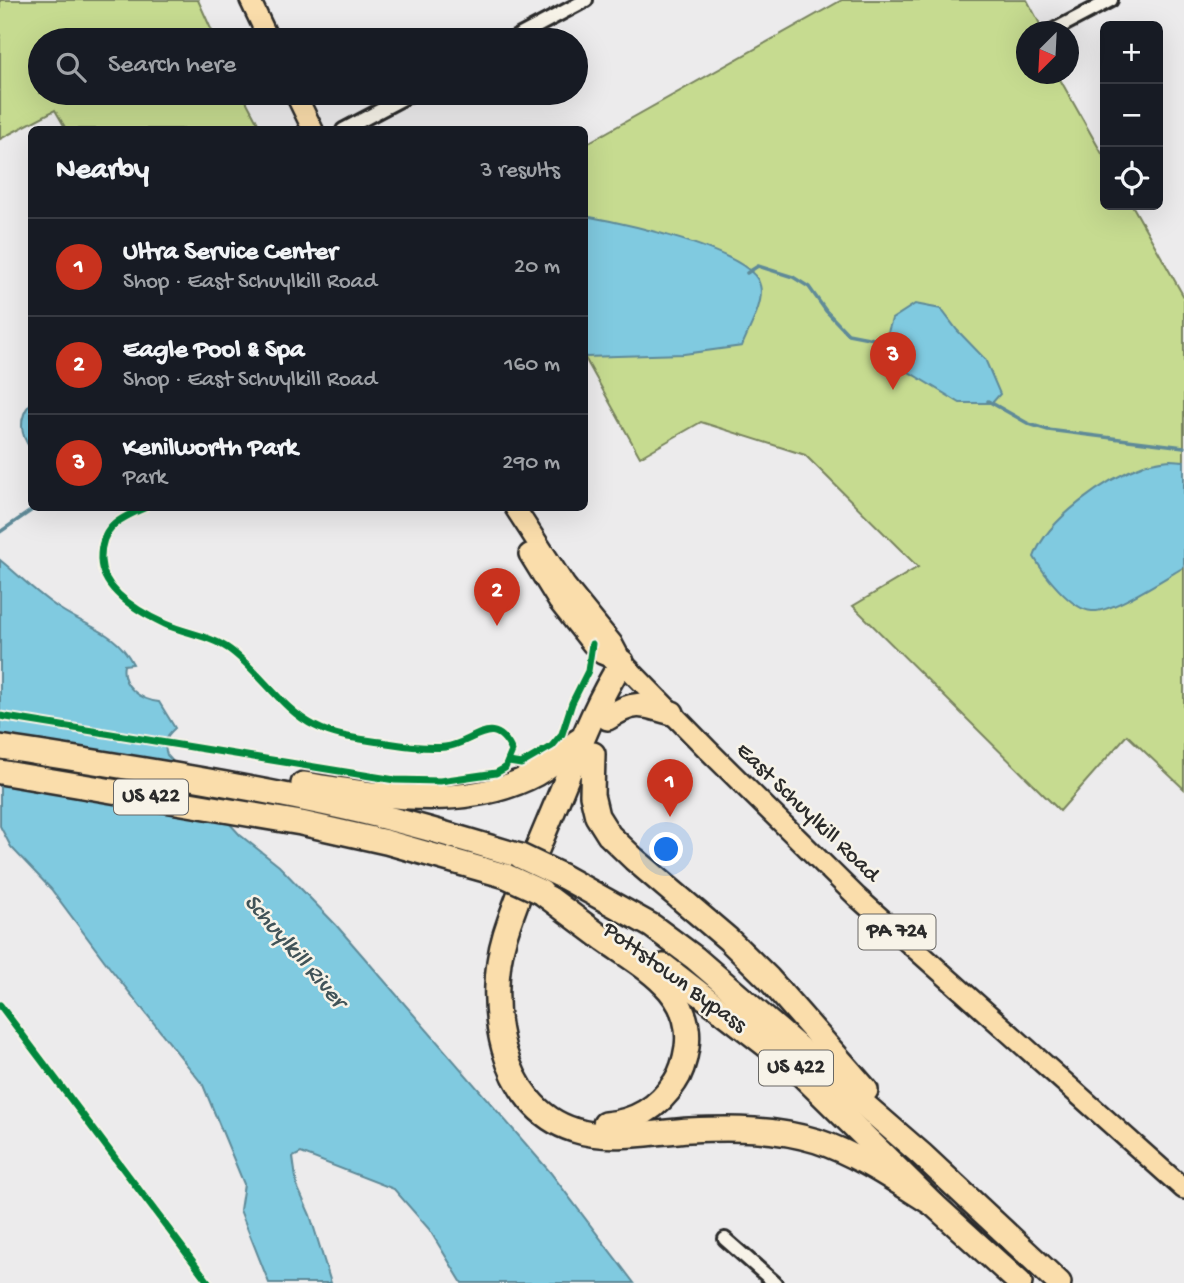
<!DOCTYPE html>
<meta charset="utf-8">
<style>
:root{--surface:#171b24;--page:#20242c;--text:#f1f3f6;--muted:#9ea1a6;--line:#363941;--accent:#c8321e}
body{margin:0;font-family:"Gochi Hand",sans-serif;background:var(--page);color:var(--text)}
.controls{position:absolute;right:21px;top:21px;display:grid;overflow:hidden;border-radius:10px;box-shadow:0 7px 28px #0002}
.controls button{width:63px;height:63px;display:grid;place-items:center;padding:0;border:0;border-bottom:2px solid var(--line);background:var(--surface);color:var(--text);font:35px sans-serif}
.compass{position:absolute;left:1016px;top:21px;width:63px;height:63px;border-radius:50%;background:var(--surface);box-shadow:0 7px 28px #0002;rotate:204deg}
.you{position:absolute;left:667px;top:850px;width:24px;height:24px;margin:-18px;border:5px solid #fff;border-radius:50%;background:#1a73e8;box-shadow:0 0 0 10px #1a73e833}
.badge{display:grid;place-items:center;width:46px;height:46px;border-radius:50%;background:var(--accent);color:#fff;font-size:23px;font-weight:700}
.pin{position:absolute;translate:-50% -58px;filter:drop-shadow(0 2px 4px #0008)}
.pin::after{content:'';position:absolute;top:37px;width:24px;height:21px;background:inherit;clip-path:polygon(0 0,100% 0,50% 100%)}
.list{margin:0;padding:0;list-style:none}
h2{display:flex;justify-content:space-between;align-items:center;height:91px;margin:0;padding:0 28px;font-size:30px}
h2 small{font-size:23px;font-weight:400;color:var(--muted)}
.list li{display:grid;grid-template-columns:46px 1fr auto;gap:21px;align-items:center;box-sizing:border-box;height:98px;padding:0 28px;border-top:2px solid var(--line)}
.list b{display:block;font-size:26px;white-space:nowrap}
.list p{margin:0;font-size:23px;white-space:nowrap;color:var(--muted)}
.list em{font-size:23px;font-style:normal;color:var(--muted)}
.icon{flex:none;width:38px;height:38px;fill:none;stroke:currentColor;stroke-width:2;stroke-linecap:round;stroke-linejoin:round}
.map{position:relative;flex:none;width:1184px;height:1283px;overflow:hidden}
.search{position:absolute;background:var(--surface);box-shadow:0 7px 28px #0002;left:28px;top:28px;width:560px;height:77px;display:flex;align-items:center;gap:18px;box-sizing:border-box;padding:0 24px;border-radius:38px;color:var(--muted);font-size:26px}
.panel{position:absolute;background:var(--surface);box-shadow:0 7px 28px #0002;left:28px;top:126px;width:560px;height:385px;border-radius:10px}
.map>svg:first-child{display:block}
.green{fill:#c6db90;stroke:#78835e;stroke-width:2}
.water{fill:#80cae0;stroke:#5e8a98;stroke-width:2}
.lines{fill:none;stroke-linecap:round;stroke-linejoin:round}
.stream{stroke:#5e8a98;stroke-width:3.5}
.street-casing{stroke:#2b2b2b;stroke-width:18}
.primary-casing{stroke:#2b2b2b;stroke-width:24}
.highway-casing{stroke:#2b2b2b;stroke-width:28}
.street{stroke:#f7f3e8;stroke-width:12}
.primary{stroke:#faddab;stroke-width:19}
.highway{stroke:#faddab;stroke-width:23}
.highway-bridge-casing{stroke:#2b2b2b;stroke-width:28;stroke-linecap:butt}
.highway-bridge{stroke:#faddab;stroke-width:23}
.cycleway-casing{stroke:#f7f3e8;stroke-width:11}
.cycleway{stroke:#00873e;stroke-width:7}
.labels{text-anchor:middle;dominant-baseline:central;stroke-width:5;stroke-linejoin:round;paint-order:stroke}
.shield{fill:#f7f3e8;stroke:#686764;stroke-width:2}
.shield-label{font-size:21px;font-weight:bold;fill:#2b2b2b}
.street-label{font-size:23px;fill:#2b2b2b;stroke:#f7f3e8}
.water-label{font-size:24px;font-style:italic;fill:#405358;stroke:#f7f3e8}
</style>
<div class="map">
<svg width="1184" height="1283" viewBox="0 0 1184 1283">
<rect width="100%" height="100%" fill="#ecebec"/>
<filter id="ink" filterUnits="userSpaceOnUse"><feTurbulence type="fractalNoise" baseFrequency=".0143" numOctaves="2"/><feDisplacementMap in="SourceGraphic" scale="14" xChannelSelector="R" yChannelSelector="G"/><feConvolveMatrix kernelMatrix="1 2 1 2 8 2 1 2 1" color-interpolation-filters="sRGB"/></filter>
<g filter="url(#ink)">
<g class="green">
<path d="M 0,0 L 198,0 L 216,40 L 40,40 L 40,93 L 242,93 L 261,129 L 66,129 L 55,110 L 0,139 Z"/>
<path d="M 842,0 L 1027,0 L 1039,22 L 1041,31 L 1026,32 L 1026,74 L 1057,74 L 1105,159 L 1105,205 L 1132,205 L 1184,297 L 1184,789 L 1127,735 L 1060,811 L 853,606 L 918,567 L 805,455 L 701,422 L 640,457 L 585,358 L 584,145 Z"/>
</g>
<g class="water">
<path d="M 585,216 C 618,222 752,250 760,285 C 765,303 748,330 742,346 L 684,354 L 585,357 Z"/>
<path d="M 915,304 L 941,309 L 957,330 L 985,359 L 1000,394 L 992,403 L 960,403 L 881,355 L 892,319 Z"/>
<path d="M 31,403 L 31,449 C 20,435 18,417 31,403 Z"/>
<path d="M 1170,460 L 1184,461 L 1184,567 C 1165,578 1112,613 1092,611 C 1071,610 1043,573 1034,557 C 1047,519 1107,478 1144,465 C 1152,462 1162,461 1170,460 Z"/>
<path d="M 0,560 C 20,576 38,595 60,609 C 87,627 117,632 133,664 L 124,665 C 120,686 141,700 159,702 L 175,728 C 164,738 163,742 167,755 L 240,835 L 279,866 L 336,925 L 550,1172 L 634,1283 L 462,1283 L 429,1229 L 394,1189 L 301,1153 L 293,1157 L 297,1186 L 310,1215 L 331,1283 L 269,1283 L 240,1210 L 244,1184 L 203,1085 L 110,968 L 51,889 L 11,847 L 0,826 Z"/>
</g>
<g class="lines">
<g class="stream">
<path d="M 747,273 L 758,266 L 793,277 L 809,287 L 826,311 L 848,334 L 889,342"/>
<path d="M 988,401 L 1029,424 L 1048,430 L 1184,447"/>
<path d="M 0,532 L 35,508"/>
</g>
<g class="street-casing">
<g id="street">
<path d="M 1050,32 L 1111,0"/>
<path d="M 511,40 L 586,0"/>
<path d="M 343,130 L 413,93"/>
<path d="M 725,1239 L 775,1283"/>
</g>
</g>
<g class="primary-casing">
<g id="primary">
<path d="M 250,0 L 269,40"/>
<path d="M 295,93 L 313,130"/>
<path d="M 515,508 L 565,585 L 612,643 L 622,662 L 708,750 L 857,897 L 1184,1189"/>
<path d="M 529,554 L 558,601 L 592,644 L 602,654 L 622,662"/>
</g>
</g>
<g class="highway-casing">
<g id="highway">
<path d="M 622,662 C 594,705 577,754 557,802 C 539,845 519,890 505,935 C 485,1001 499,1107 574,1130 C 610,1142 653,1132 690,1130 C 733,1128 776,1128 817,1141 C 859,1155 896,1181 933,1204"/>
<path d="M 608,718 C 633,700 643,704 672,713"/>
<path d="M 0,747 C 114,765 228,782 341,807 C 401,820 460,838 520,856"/>
<path d="M 593,754 L 592,795 L 597,816 L 609,835 L 634,859 L 728,939 L 768,978 L 866,1090"/>
<path d="M 0,772 L 301,823 L 386,842 L 506,876"/>
<path d="M 303,784 C 378,795 465,812 536,774 C 552,765 565,753 578,741"/>
<path d="M 562,876 L 652,926 L 695,958 L 921,1154 L 1059,1283"/>
<path d="M 541,892 C 562,908 584,924 605,940 C 643,967 694,992 687,1047 C 685,1060 682,1072 675,1082 C 659,1107 635,1122 605,1124"/>
<path d="M 664,966 L 792,1065 L 933,1204 L 1020,1283"/>
</g>
</g>
<use href="#street" class="street"/>
<use href="#primary" class="primary"/>
<use href="#highway" class="highway"/>
<g class="highway-bridge-casing">
<g id="highway-bridge">
<path d="M 520,856 L 562,876"/>
<path d="M 506,876 L 541,892"/>
</g>
</g>
<use href="#highway-bridge" class="highway-bridge"/>
<g class="cycleway-casing">
<g id="cycleway">
<path d="M 0,716 L 395,780 L 440,781 L 496,773 L 505,768 L 512,751 C 494,711 473,744 445,747 C 427,749 406,746 387,743 C 363,739 338,738 315,726 C 281,709 260,671 229,649 C 211,636 185,633 165,624 C 139,612 102,591 101,560 C 100,528 118,519 144,508"/>
<path d="M 509,762 L 521,764 L 552,746 L 562,734 L 572,703 L 588,671 L 592,644"/>
<path d="M 0,1005 L 209,1283"/>
</g>
</g>
<use href="#cycleway" class="cycleway"/>
</g>
</g>
<g class="labels">
<g class="shield">
<rect x="114" y="779.5" width="74" height="35" rx="5"/>
<rect x="858.5" y="914.5" width="77" height="35" rx="5"/>
<rect x="759" y="1050.5" width="74" height="35" rx="5"/>
</g>
<g class="shield-label">
<text x="151" y="797">US 422</text>
<text x="897" y="932">PA 724</text>
<text x="796" y="1068">US 422</text>
</g>
<g class="street-label">
<text transform="translate(807 813) rotate(44)">East Schuylkill Road</text>
<text transform="translate(674 978) rotate(36)">Pottstown Bypass</text>
</g>
<g class="water-label">
<text transform="translate(294 952) rotate(49)">Schuylkill River</text>
</g>
</g>
</svg>
<div class="controls">
<button>+</button>
<button>−</button>
<button><svg class="icon" aria-label="locate" viewBox="0 0 24 24"><circle cx="12" cy="12" r="6"/><path d="M12 2v4M12 18v4M2 12h4M18 12h4"/></svg></button>
</div>
<svg class="compass" viewBox="-18 -18 36 36"><path d="M0-13l5 13h-10z" fill="#e53935"/><path d="M0 13l5-13h-10z" fill="#9ea1a6"/></svg>
<div class="you"></div>
<div class="pin badge" style="left:670px;top:817px">1</div>
<div class="pin badge" style="left:497px;top:626px">2</div>
<div class="pin badge" style="left:893px;top:390px">3</div>
<div class="search"><svg class="icon" aria-label="search" viewBox="0 0 24 24"><circle cx="10" cy="10" r="6"/><path d="M15 15l6 6"/></svg>Search here</div>
<section class="panel">
<h2>Nearby<small>3 results</small></h2>
<ul class="list">
<li><span class="badge">1</span><div><b>Ultra Service Center</b><p>Shop · East Schuylkill Road</p></div><em>20 m</em></li>
<li><span class="badge">2</span><div><b>Eagle Pool &amp; Spa</b><p>Shop · East Schuylkill Road</p></div><em>160 m</em></li>
<li><span class="badge">3</span><div><b>Kenilworth Park</b><p>Park</p></div><em>290 m</em></li>
</ul>
</section>
</div>
